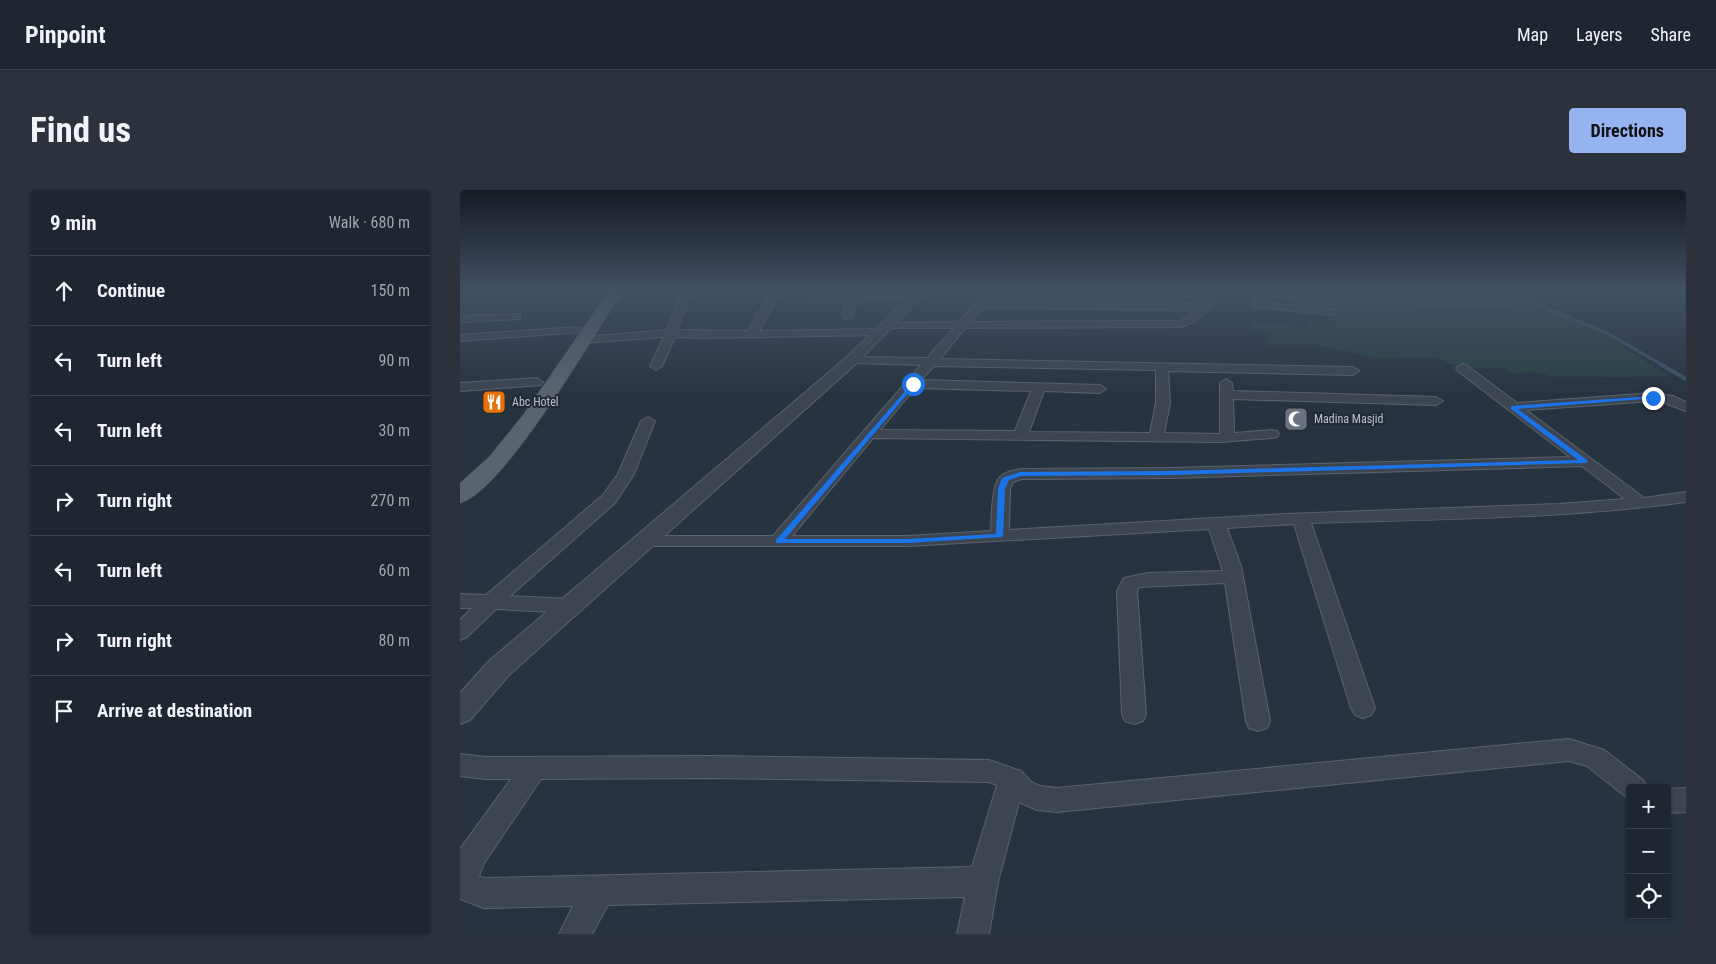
<!DOCTYPE html>
<meta charset="utf-8">
<style>
:root{--surface:#1e2630;--page:#2b323c;--text:#f1f3f6;--muted:#a1a5ab;--line:#3c434c;--accent:#95b2f1}
body{margin:0;font-family:"Roboto Condensed",sans-serif;background:var(--page);color:var(--text)}
.controls{position:absolute;right:15px;bottom:15px;display:grid;overflow:hidden;border-radius:5px;box-shadow:0 1px 4px #0004}
.controls button{width:45px;height:45px;display:grid;place-items:center;padding:0;border:0;border-bottom:1px solid var(--line);background:var(--surface);color:var(--text);font:25px sans-serif}
.stop{position:absolute;width:15px;height:15px;margin:-11px;border:4px solid #1a73e8;border-radius:50%;background:#fff}
.stop.end{background:#1a73e8;border-color:#fff;box-shadow:0 1px 5px #0008}
.list{margin:0;padding:0;list-style:none}
h2{display:flex;justify-content:space-between;align-items:center;height:65px;margin:0;padding:0 20px;font-size:21px}
h2 small{font-size:16px;font-weight:400;color:var(--muted)}
.list li{display:grid;grid-template-columns:32px 1fr auto;gap:15px;align-items:center;box-sizing:border-box;height:70px;padding:0 20px;border-top:1px solid var(--line)}
.list b{display:block;font-size:19px;white-space:nowrap}
.list em{font-size:16px;font-style:normal;color:var(--muted)}
.icon{flex:none;width:28px;height:28px;fill:none;stroke:currentColor;stroke-width:2;stroke-linecap:round;stroke-linejoin:round}
.map{position:relative;flex:none;width:1226px;height:744px;overflow:hidden;border-radius:5px}
header{display:flex;align-items:center;gap:30px;box-sizing:border-box;height:70px;padding:0 25px;background:var(--surface);border-bottom:1px solid var(--line)}
header strong{font-size:24px}
nav{display:flex;gap:28px;margin-inline-start:auto;font-size:18px}
.intro{display:flex;align-items:center;justify-content:space-between;box-sizing:border-box;height:120px;padding:0 30px}
h1{margin:0;font-size:35px}
.button{padding:12px 22px;border-radius:5px;background:var(--accent);color:#111;font-size:18px;font-weight:700}
main{display:flex;gap:30px;padding:0 30px}
aside{flex:1;background:var(--surface);border-radius:5px;box-shadow:0 1px 4px #0004}
.map>svg:first-child{display:block}
.green{fill:#2b4142}
.lines{fill:none;stroke-linecap:round;stroke-linejoin:round}
.stream-far1{stroke:#405267;stroke-width:3}
.stream{stroke:#405267;stroke-width:4}
.minor-casing{stroke:#5a636d;stroke-width:2}
.tertiary-casing{stroke:#5a636d;stroke-width:2}
.primary-casing{stroke:#464e59;stroke-width:1}
.minor{fill:#3c4550;fill-rule:evenodd}
.tertiary{fill:#3c4550;fill-rule:evenodd}
.primary{fill:#5a646f;fill-rule:evenodd}
.route{fill:#1a73e8}
.labels{text-anchor:middle;dominant-baseline:central;stroke-width:4;stroke-linejoin:round;paint-order:stroke}
.far-poi-label{font-size:12px;fill:#b9c0ca;stroke:#212a35;text-anchor:start}
</style>
<header>
<strong>Pinpoint</strong>
<nav><a>Map</a><a>Layers</a><a>Share</a></nav>
</header>
<div class="intro"><h1>Find us</h1><a class="button">Directions</a></div>
<main>
<aside>
<h2>9 min<small>Walk · 680 m</small></h2>
<ul class="list">
<li><svg class="icon" aria-label="ahead" viewBox="0 0 24 24"><path d="M12 20V5M6 11l6-6 6 6"/></svg><div><b>Continue</b></div><em>150 m</em></li>
<li><svg class="icon" aria-label="left" viewBox="0 0 24 24"><path d="M17 20v-9H6M10 6l-5 5 5 5"/></svg><div><b>Turn left</b></div><em>90 m</em></li>
<li><svg class="icon" aria-label="left" viewBox="0 0 24 24"><path d="M17 20v-9H6M10 6l-5 5 5 5"/></svg><div><b>Turn left</b></div><em>30 m</em></li>
<li><svg class="icon" aria-label="right" viewBox="0 0 24 24"><path d="M7 20v-9h11M14 6l5 5-5 5"/></svg><div><b>Turn right</b></div><em>270 m</em></li>
<li><svg class="icon" aria-label="left" viewBox="0 0 24 24"><path d="M17 20v-9H6M10 6l-5 5 5 5"/></svg><div><b>Turn left</b></div><em>60 m</em></li>
<li><svg class="icon" aria-label="right" viewBox="0 0 24 24"><path d="M7 20v-9h11M14 6l5 5-5 5"/></svg><div><b>Turn right</b></div><em>80 m</em></li>
<li><svg class="icon" aria-label="arrive" viewBox="0 0 24 24"><path d="M6 21V4h12l-3 4 3 4H6"/></svg><div><b>Arrive at destination</b></div></li>
</ul>
</aside>
<div class="map">
<svg width="1226" height="744" viewBox="0 0 1226 744">
<rect width="100%" height="100%" fill="#283340"/>
<path class="green" d="M 829,107 L 1061,110 L 1099,123 L 1118,133 L 1147,143 L 1166,159 L 1209,186 L 1160,187 L 1090,186 L 1073,181 L 1055,184 L 1044,178 L 1002,178 L 978,169 L 962,167 L 920,169 L 857,155 L 806,155 L 812,141 L 789,138 L 791,132 L 848,137 L 850,131 L 871,132 L 872,122 L 830,119 Z"/>
<g class="lines">
<path class="stream-far1" d="M 1044,101 L 1147,143 L 1204,176"/>
<path class="stream" d="M 1202,175 L 1226,189"/>
<g class="minor-casing">
<g id="minor">
<path d="M 222,101 L 232,101 L 217,140 L 288,141 L 311,101 L 321,101 L 299,141 L 421,139 L 426,142 L 421,145 L 238,148 L 215,147 L 202,176 L 196,180 L 190,176 L 204,147 L 123,153 L 117,150 L 123,147 L 207,140 Z"/>
<path d="M 391,101 L 401,101 L 399,105 L 458,102 L 463,105 L 458,108 L 397,111 L 392,126 L 387,129 L 382,126 L 387,111 L 353,113 L 348,110 L 353,107 L 390,105 Z"/>
<path d="M 526,101 L 536,101 L 527,112 L 742,114 L 747,101 L 757,101 C 751,119 740,132 721,137 L 505,138 L 480,169 L 893,177 L 899,181 L 893,185 L 708,181 L 710,213 L 704,243 L 760,244 L 760,193 L 766,189 L 772,193 L 773,201 L 976,207 L 983,211 L 976,215 L 773,209 L 774,243 L 812,240 L 817,241 L 819,244 L 817,247 L 812,248 L 759,252 L 413,248 L 332,346 L 448,346 L 531,341 C 532,329 531,293 541,286 C 545,282 554,281 560,279 L 711,278 L 1110,267 L 998,181 L 996,178 L 1002,174 L 1006,175 L 1057,213 L 1193,203 L 1213,206 L 1226,212 L 1226,221 L 1205,213 L 1193,211 L 1066,220 L 1184,308 L 1226,302 L 1226,312 C 1102,329 976,329 851,333 L 915,518 L 911,525 L 903,528 L 895,525 L 891,518 L 834,334 L 767,338 L 781,376 L 810,531 L 807,538 L 798,541 L 789,538 L 786,531 L 765,393 L 679,397 L 677,401 L 686,524 L 683,531 L 674,534 L 665,531 L 662,524 L 657,401 L 664,388 L 688,383 L 763,381 L 749,339 L 448,356 L 184,356 L 178,355 L 175,351 L 178,347 L 184,346 L 313,346 L 461,175 L 393,173 L 387,169 L 389,167 L 467,168 L 494,138 L 428,138 L 423,135 L 424,133 L 499,132 ZM 522,118 L 737,120 L 720,131 L 510,132 ZM 474,176 L 696,180 L 696,213 L 690,243 L 569,242 L 584,201 L 640,203 L 646,199 L 640,195 L 461,190 ZM 455,198 L 571,201 L 555,241 L 420,240 ZM 1122,276 L 1165,309 L 1099,314 L 826,324 L 549,340 L 550,299 L 553,292 L 562,289 L 711,288 Z"/>
<path d="M 791,101 L 995,109 L 1061,107 L 1066,110 L 1061,113 L 995,115 L 806,106 L 804,113 L 876,120 L 876,124 L 872,125 L 795,117 L 793,115 L 797,104 Z"/>
<path d="M 56,124 L 60,125 L 60,129 L 0,132 L 0,126 Z"/>
<path d="M 117,137 L 121,138 L 122,140 L 121,142 L 0,151 L 0,145 Z"/>
<path d="M 77,188 L 83,192 L 81,195 L 0,201 L 0,193 Z"/>
<path d="M 188,227 L 195,231 L 174,284 L 155,313 L 50,406 L 110,409 L 117,411 L 120,416 L 117,421 L 110,423 L 36,419 L 7,447 L 0,450 L 0,430 L 12,418 L 0,418 L 0,404 L 26,405 L 143,305 L 158,284 L 181,231 Z"/>
<path d="M 1109,549 L 1144,560 L 1183,590 L 1187,598 L 1170,598 L 1170,608 L 1165,606 L 1127,576 L 1109,571 L 597,622 L 577,620 L 559,612 L 538,692 L 529,744 L 497,744 L 505,707 L 148,715 L 132,744 L 99,744 L 113,716 L 24,718 L 0,709 L 0,659 L 51,589 L 25,589 L 0,586 L 0,564 L 25,567 L 250,566 L 529,570 L 561,581 L 571,592 L 580,596 L 597,598 ZM 250,588 L 529,592 L 537,595 L 512,677 L 24,688 L 19,686 L 24,673 L 81,589 Z"/>
<path d="M 1226,598 L 1226,622 L 1207,623 L 1207,599 Z"/>
</g>
</g>
<g class="tertiary-casing">
<path id="tertiary" d="M 455,101 L 467,101 L 398,172 L 49,485 L 10,530 L 0,534 L 0,503 L 29,471 L 388,166 Z"/>
</g>
<g class="primary-casing">
<path id="primary" d="M 149,101 L 163,101 C 135,143 43,303 0,313 L 0,293 L 29,267 L 63,225 Z"/>
</g>
<use href="#minor" class="minor"/>
<use href="#tertiary" class="tertiary"/>
<use href="#primary" class="primary"/>
</g>
<linearGradient id="sky" x2="0" y2="1"><stop stop-color="#161c23"/><stop offset="0.49" stop-color="#425064"/><stop offset="1" stop-color="#425064" stop-opacity="0"/></linearGradient>
<rect width="1226" height="205" fill="url(#sky)"/>
<path class="route" d="M 453,192 L 455,195 L 325,349 L 448,349 L 536,344 L 538,299 L 542,288 L 560,282 L 711,281 L 1118,270 L 1051,219 L 1051,216 L 1193,206 L 1196,208 L 1058,219 L 1127,270 L 1128,272 L 1125,273 L 711,285 L 561,286 L 549,290 L 545,299 L 543,347 L 448,353 L 316,353 L 316,350 Z"/>
<defs>
<g id="restaurant-square" transform="scale(1.25)"><rect x="-9" y="-9" width="18" height="18" rx="4" fill="#e8710a" stroke="#212a35"/><path d="M-5-6h1v4h1v-4h1v4h1v-4h1v5L-1.5 .5V6h-2V.5L-5-1ZM5-6V6H3V1.5H1.5Q1.5-4 5-6Z" fill="#fff"/></g>
<g id="mosque-square" transform="scale(1.25)"><rect x="-9" y="-9" width="18" height="18" rx="4" fill="#6b7280" stroke="#212a35"/><path d="M3.5-4.9A6 6 0 1 0 3.5 4.9A5 5 0 1 1 3.5-4.9Z" fill="#fff"/></g>
</defs>
<g fill-rule="evenodd">
<use href="#restaurant-square" x="34" y="212"/>
<use href="#mosque-square" x="836" y="229"/>
</g>
<g class="labels">
<g class="far-poi-label">
<text x="52" y="212">Abc Hotel</text>
<text x="854" y="229">Madina Masjid</text>
</g>
</g>
</svg>
<div class="controls">
<button>+</button>
<button>−</button>
<button><svg class="icon" aria-label="locate" viewBox="0 0 24 24"><circle cx="12" cy="12" r="6"/><path d="M12 2v4M12 18v4M2 12h4M18 12h4"/></svg></button>
</div>
<div class="stop" style="left:453px;top:194px"></div>
<div class="stop end" style="left:1193px;top:208px"></div>
</div>
</main>
